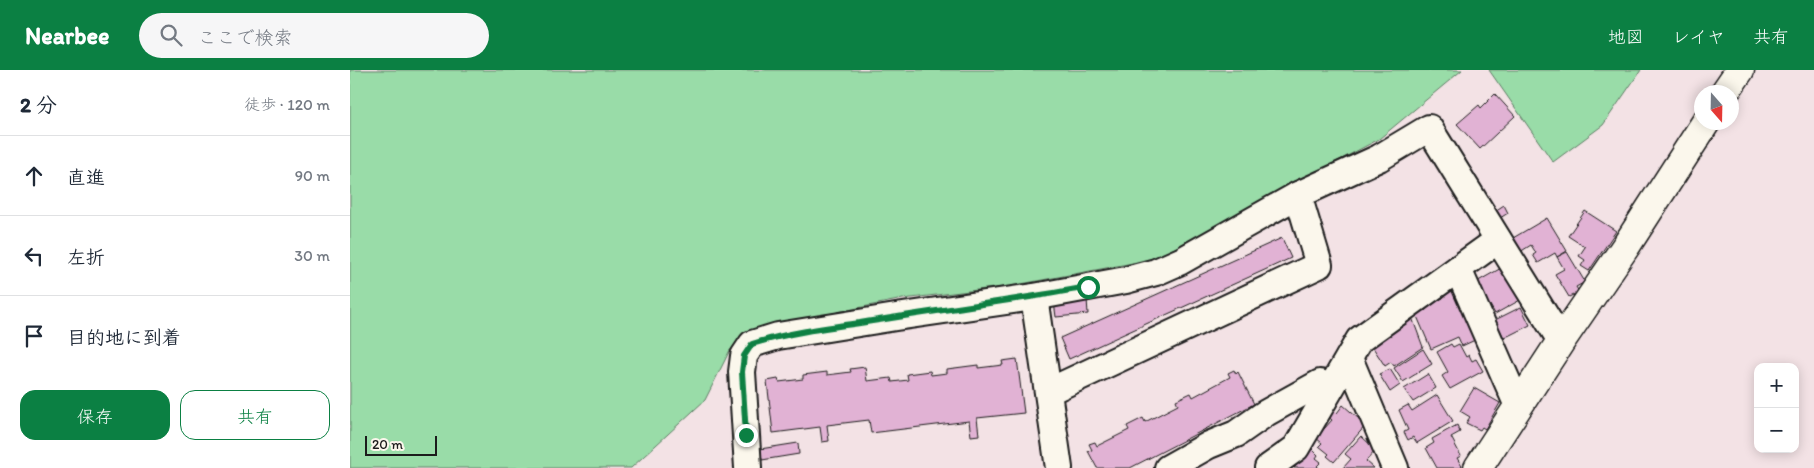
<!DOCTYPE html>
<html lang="ja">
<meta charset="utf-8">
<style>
:root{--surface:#fff;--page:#f6f6f7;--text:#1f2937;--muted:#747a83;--line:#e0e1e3;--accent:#0b8043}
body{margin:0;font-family:Itim,"Klee One",sans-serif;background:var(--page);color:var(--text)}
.controls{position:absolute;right:15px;bottom:15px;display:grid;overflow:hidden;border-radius:10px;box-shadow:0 2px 12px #0003}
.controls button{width:45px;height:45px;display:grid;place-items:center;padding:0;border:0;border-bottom:1px solid var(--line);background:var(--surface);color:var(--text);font:25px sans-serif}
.compass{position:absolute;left:1344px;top:15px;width:45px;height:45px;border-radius:50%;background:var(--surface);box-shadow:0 2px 12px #0003;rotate:160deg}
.scale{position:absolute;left:15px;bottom:12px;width:72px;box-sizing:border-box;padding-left:5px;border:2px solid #1c1c1c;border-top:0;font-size:14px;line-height:18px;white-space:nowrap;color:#1c1c1c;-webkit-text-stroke:4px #fbf7ec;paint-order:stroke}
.stop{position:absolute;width:15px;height:15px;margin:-11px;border:4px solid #0b8043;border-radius:50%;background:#fff}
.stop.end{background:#0b8043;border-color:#fff;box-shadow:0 1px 5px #0008}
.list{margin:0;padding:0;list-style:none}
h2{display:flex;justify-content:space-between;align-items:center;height:65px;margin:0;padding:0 20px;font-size:21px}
h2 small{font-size:16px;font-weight:400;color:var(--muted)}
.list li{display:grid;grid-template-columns:32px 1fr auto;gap:15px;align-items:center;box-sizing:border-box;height:80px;padding:0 20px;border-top:1px solid var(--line)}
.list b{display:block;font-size:19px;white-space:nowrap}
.list em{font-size:16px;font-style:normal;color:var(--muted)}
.actions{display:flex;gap:10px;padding:15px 20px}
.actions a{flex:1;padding:11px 0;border:1px solid var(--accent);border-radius:15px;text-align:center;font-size:18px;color:var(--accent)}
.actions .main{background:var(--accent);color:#fff}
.icon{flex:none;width:28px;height:28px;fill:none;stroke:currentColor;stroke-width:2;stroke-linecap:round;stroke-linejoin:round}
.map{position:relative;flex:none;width:1464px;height:398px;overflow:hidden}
header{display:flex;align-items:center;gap:30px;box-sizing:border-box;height:70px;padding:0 25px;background:var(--accent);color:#fff}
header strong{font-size:24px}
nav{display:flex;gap:28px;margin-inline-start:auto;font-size:18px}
.search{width:350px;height:45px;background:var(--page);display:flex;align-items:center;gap:12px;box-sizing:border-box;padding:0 18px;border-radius:28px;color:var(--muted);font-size:19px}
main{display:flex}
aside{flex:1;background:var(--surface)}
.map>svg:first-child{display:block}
.green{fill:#99dca8;stroke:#5a7c62}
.building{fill:#e1b2d4;stroke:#1c1c1c}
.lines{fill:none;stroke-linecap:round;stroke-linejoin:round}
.street-casing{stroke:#1c1c1c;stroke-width:30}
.secondary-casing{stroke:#1c1c1c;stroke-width:31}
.street{stroke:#fbf7ec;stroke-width:26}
.secondary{stroke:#fbf7ec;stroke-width:28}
.route{stroke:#0b8043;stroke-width:6}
</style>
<header>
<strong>Nearbee</strong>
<div class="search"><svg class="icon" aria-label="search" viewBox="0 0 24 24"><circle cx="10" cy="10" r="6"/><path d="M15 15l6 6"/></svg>ここで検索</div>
<nav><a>地図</a><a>レイヤ</a><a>共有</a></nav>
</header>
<main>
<aside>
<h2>2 分<small>徒歩 · 120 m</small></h2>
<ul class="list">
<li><svg class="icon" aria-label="ahead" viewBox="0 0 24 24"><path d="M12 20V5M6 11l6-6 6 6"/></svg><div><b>直進</b></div><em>90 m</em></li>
<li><svg class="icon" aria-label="left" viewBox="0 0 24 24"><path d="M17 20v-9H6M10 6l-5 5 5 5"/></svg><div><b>左折</b></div><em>30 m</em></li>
<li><svg class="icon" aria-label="arrive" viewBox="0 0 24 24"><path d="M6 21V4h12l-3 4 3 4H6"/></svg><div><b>目的地に到着</b></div></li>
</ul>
<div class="actions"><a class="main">保存</a><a>共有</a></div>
</aside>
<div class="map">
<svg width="1464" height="398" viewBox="0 0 1464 398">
<rect width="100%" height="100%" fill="#f3e2e5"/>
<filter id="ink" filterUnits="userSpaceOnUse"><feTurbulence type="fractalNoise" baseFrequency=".02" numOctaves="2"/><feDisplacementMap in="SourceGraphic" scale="10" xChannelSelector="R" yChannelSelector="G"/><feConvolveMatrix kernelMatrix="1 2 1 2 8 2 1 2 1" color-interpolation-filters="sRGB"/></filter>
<g filter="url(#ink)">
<g class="green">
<path d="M 0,0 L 1112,0 L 1029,69 L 804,189 L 660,216 L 553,229 L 412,257 L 380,280 L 355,330 L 281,398 L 0,398 Z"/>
<path d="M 1139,0 L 1291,0 L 1253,55 L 1203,92 Z"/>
</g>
<g class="building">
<path d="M 1145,24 L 1165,46 L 1130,79 L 1107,54 L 1129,35 L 1131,38 Z"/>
<path d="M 1154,135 L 1158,143 L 1147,150 L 1142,143 Z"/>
<path d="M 1235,141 L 1266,161 L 1239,201 L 1231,196 L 1235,190 L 1229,186 L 1235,177 L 1218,166 Z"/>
<path d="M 1197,148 L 1217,181 L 1207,187 L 1205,183 L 1188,193 L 1183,185 L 1186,183 L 1181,175 L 1170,182 L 1163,168 Z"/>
<path d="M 932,168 L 941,188 L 719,289 L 710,268 Z"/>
<path d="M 1217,182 L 1235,212 L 1226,217 L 1229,222 L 1219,227 L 1205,204 L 1214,199 L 1207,187 Z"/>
<path d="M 1153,197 L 1172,229 L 1145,244 L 1140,235 L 1136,237 L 1123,214 Z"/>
<path d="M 1107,213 L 1125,270 L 1112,276 L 1108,267 L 1081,279 L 1066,244 L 1076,240 L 1075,236 L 1093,228 L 1090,220 Z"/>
<path d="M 737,229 L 738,244 L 706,247 L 704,232 Z"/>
<path d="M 1171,237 L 1180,255 L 1154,268 L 1145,250 Z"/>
<path d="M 1060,242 L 1073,277 L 1044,296 L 1041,292 L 1035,296 L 1022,276 L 1030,271 L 1027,266 Z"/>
<path d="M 1101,274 L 1103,277 L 1109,274 L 1116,287 L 1119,285 L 1122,291 L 1126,289 L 1133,301 L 1100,319 L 1092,306 L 1098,302 L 1087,282 Z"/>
<path d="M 1073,279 L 1082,294 L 1053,312 L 1044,298 Z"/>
<path d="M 667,289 L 674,343 L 627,348 L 629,365 L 621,366 L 619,351 L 521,363 L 519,350 L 477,355 L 479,371 L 472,372 L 470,357 L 423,363 L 417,311 L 428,309 L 429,312 L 453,309 L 453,305 L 477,302 L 477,305 L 501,302 L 500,299 L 515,297 L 517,311 L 541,308 L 542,312 L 558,310 L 557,304 L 580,301 L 581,305 L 597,303 L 597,299 L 628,295 L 628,298 L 653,295 L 652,291 Z"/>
<path d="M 1040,299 L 1050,315 L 1040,322 L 1029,304 Z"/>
<path d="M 884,300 L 886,304 L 888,302 L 904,334 L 780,398 L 747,398 L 738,381 L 742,380 L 739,374 L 745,372 L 747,376 L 779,360 L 777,356 L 793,348 L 795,352 L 828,335 L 826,330 L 841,323 L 843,327 L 880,307 L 878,303 Z"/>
<path d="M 1078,304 L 1086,318 L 1063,332 L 1054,319 Z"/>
<path d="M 1124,318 L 1150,333 L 1135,359 L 1132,357 L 1130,360 L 1116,353 L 1120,347 L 1110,341 Z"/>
<path d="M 1087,325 L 1103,351 L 1067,373 L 1063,367 L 1058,370 L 1054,362 L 1058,360 L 1049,340 L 1058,335 L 1062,341 Z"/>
<path d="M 993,335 L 1016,355 L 984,392 L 977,386 L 979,384 L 969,376 L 972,373 L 966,368 L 982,350 L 975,344 L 981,337 L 987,343 Z"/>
<path d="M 1107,355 L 1110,362 L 1101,367 L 1111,386 L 1107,388 L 1113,398 L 1087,398 L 1076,378 L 1084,373 L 1082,369 Z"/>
<path d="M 1011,366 L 1026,380 L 1016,391 L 1024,398 L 993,398 L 1001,389 L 995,384 Z"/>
<path d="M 448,373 L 449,384 L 412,390 L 410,379 Z"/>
<path d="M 961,378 L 968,385 L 966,388 L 971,392 L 967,396 L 969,398 L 944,398 Z"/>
</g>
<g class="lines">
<g class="street-casing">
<g id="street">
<path d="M 1108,199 L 1168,336"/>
<path d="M 684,227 L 709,398"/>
<path d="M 999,288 L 1045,398"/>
<path d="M 706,318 L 969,195 L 948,125"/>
<path d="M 398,398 L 392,302 L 394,286 L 402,274 L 428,266 L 546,247 L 684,227 L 776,210 L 806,202 L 831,191 L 948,125 L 1029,88 L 1079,58 L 1211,271"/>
<path d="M 818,398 L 859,375 L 886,364 L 916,343 L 970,313"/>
<path d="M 918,398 L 946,378 L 1009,270 L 1148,170"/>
</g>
</g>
<g class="secondary-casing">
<g id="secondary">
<path d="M 1375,22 L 1390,0"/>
<path d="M 1128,398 L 1211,271 L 1276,176 L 1356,52"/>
</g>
</g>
<use href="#street" class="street"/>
<use href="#secondary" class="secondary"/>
</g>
</g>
<g class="lines" filter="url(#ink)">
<path class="route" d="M 396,365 L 392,302 L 394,286 L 402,274 C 437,263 473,258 510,253 C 586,240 663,231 738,217"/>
</g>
</svg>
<div class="controls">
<button>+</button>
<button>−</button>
</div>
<svg class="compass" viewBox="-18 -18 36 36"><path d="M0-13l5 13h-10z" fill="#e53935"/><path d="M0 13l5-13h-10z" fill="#747a83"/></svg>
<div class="scale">20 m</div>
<div class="stop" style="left:738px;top:217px"></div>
<div class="stop end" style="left:396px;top:365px"></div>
</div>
</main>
